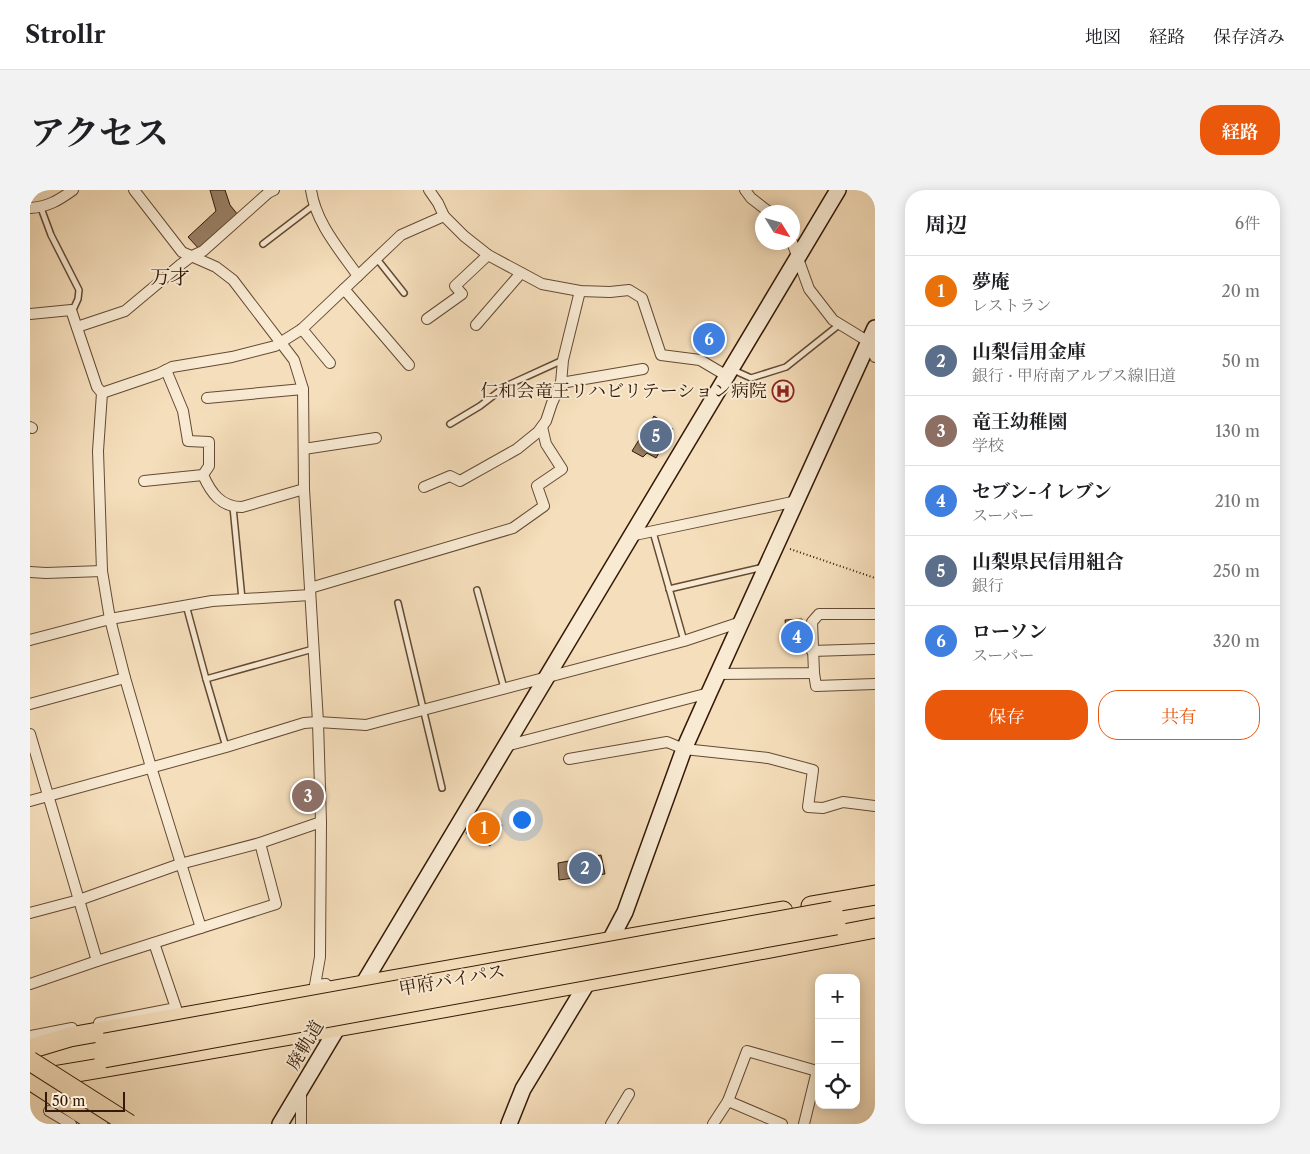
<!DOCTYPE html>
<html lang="ja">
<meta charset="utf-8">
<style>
:root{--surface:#fff;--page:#f2f2f2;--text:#202124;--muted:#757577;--line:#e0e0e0;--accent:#ea580c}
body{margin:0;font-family:"Libre Caslon Text","Noto Serif JP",serif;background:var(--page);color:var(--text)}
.controls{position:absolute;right:15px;bottom:15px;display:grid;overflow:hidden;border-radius:10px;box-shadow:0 2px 12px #0003}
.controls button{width:45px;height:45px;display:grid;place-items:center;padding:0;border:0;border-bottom:1px solid var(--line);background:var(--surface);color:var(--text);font:25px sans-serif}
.compass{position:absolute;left:725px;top:15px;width:45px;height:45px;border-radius:50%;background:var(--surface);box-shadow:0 2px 12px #0003;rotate:127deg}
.scale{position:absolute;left:15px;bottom:12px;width:80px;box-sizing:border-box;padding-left:5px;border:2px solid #341906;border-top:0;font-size:14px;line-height:18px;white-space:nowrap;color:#341906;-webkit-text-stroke:4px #f8ead3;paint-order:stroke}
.you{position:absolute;left:491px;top:629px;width:18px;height:18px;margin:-12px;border:4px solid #fff;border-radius:50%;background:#1a73e8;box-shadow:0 0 0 8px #1a73e833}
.badge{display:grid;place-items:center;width:32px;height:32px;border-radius:50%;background:var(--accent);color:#fff;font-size:16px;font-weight:700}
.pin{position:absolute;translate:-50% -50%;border:2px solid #fff;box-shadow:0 1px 5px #0006}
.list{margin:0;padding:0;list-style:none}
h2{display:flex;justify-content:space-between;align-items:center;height:65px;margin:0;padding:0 20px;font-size:21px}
h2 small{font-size:16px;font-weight:400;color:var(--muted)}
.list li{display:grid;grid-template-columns:32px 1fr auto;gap:15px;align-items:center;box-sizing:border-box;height:70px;padding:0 20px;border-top:1px solid var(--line)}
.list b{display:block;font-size:19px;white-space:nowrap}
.list p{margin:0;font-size:16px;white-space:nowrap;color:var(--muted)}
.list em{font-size:16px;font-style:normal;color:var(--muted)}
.actions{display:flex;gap:10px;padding:15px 20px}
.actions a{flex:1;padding:11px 0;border:1px solid var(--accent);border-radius:20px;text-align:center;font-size:18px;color:var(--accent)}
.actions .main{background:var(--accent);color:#fff}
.icon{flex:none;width:28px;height:28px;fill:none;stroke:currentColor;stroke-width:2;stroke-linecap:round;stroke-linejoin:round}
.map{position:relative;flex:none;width:845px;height:934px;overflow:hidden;border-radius:20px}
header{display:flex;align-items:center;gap:30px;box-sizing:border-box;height:70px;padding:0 25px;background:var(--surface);border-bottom:1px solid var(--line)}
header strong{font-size:24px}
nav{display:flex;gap:28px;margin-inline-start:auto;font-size:18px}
.intro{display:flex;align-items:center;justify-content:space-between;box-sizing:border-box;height:120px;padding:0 30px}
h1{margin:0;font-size:35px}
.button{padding:12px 22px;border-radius:20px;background:var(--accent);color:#fff;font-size:18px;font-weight:700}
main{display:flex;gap:30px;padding:0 30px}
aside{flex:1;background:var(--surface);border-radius:20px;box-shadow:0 2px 12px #0003}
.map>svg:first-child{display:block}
.building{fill:#987f64;stroke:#341906}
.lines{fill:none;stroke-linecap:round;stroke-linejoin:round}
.lane-casing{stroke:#644a33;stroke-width:8}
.street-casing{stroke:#644a33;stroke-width:12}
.secondary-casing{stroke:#341906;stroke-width:18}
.highway-casing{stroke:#341906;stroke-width:21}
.path{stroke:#341906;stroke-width:2;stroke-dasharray:1 2.5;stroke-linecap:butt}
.lane{stroke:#f8ead3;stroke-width:5}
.street{stroke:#f8ead3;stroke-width:10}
.secondary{stroke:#f8ead3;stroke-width:15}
.highway{stroke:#f5debb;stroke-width:19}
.highway-bridge-casing{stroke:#341906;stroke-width:21;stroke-linecap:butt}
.highway-bridge{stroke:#f5debb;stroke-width:19}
.labels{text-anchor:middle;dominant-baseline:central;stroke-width:4;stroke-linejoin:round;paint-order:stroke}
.poi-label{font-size:18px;fill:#341906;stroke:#f8ead3;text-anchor:end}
.street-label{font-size:18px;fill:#341906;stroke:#f8ead3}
.quarter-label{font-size:20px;fill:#341906;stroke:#f8ead3}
</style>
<header>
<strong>Strollr</strong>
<nav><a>地図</a><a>経路</a><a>保存済み</a></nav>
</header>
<div class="intro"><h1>アクセス</h1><a class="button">経路</a></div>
<main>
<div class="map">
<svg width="845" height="934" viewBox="0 0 845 934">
<rect width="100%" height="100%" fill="#f5debb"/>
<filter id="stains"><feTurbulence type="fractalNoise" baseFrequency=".004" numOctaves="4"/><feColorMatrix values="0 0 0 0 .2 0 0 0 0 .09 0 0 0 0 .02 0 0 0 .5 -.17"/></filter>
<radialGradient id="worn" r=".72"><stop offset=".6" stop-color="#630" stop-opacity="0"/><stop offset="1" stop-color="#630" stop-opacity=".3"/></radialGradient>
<g class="building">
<path d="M 180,0 L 195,0 L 200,15 L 208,25 L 170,60 L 158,47 L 186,21 Z"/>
<path d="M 688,138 L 692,140 L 678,162 L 664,153 L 667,148 Z"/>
<path d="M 624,226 L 643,239 L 626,268 L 617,263 L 613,267 L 602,261 Z"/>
<path d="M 772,429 L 773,458 L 758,459 L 755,430 Z"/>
<path d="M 449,621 L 472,635 L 460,656 L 436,643 Z"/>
<path d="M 571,665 L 575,684 L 529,690 L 528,673 Z"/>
</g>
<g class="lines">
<g class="lane-casing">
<g id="lane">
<path d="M 11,18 L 21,45 L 49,100 L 48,109 L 42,122"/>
<path d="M 233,54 L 284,15"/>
<path d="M 347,69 L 374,103"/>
<path d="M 701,179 L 721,188 L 756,177 L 810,134"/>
<path d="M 420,234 L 450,216 L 476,196 L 533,170"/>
<path d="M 203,317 L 212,409"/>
<path d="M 623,342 L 654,451"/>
<path d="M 639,399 L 734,377"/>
<path d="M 447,400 L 474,498"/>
<path d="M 368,413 L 412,598"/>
<path d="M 156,415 L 176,489 L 283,459"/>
<path d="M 176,489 L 196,557"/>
</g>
</g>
<g class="street-casing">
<g id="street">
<path d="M 104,0 L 152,62 L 186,77 L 203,90 L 264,170 L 273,199 L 274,299 L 288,532 L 291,632 L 290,767 L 285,795 L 296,794"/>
<path d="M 281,0 C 286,33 309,59 328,86"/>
<path d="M 399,0 L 408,13 L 414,26 L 434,46 L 458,65 L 512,94 L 550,101 L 580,102 L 599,100 L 612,108 L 631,165 L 670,170 L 697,186"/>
<path d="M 715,0 L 721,8 L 739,22"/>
<path d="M 0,18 C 18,17 29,10 43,0"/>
<path d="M 762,52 L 779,99 L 803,130 L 839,152 L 845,167"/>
<path d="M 314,99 L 379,175"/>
<path d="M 0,124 L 41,120 L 67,197 L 72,203 L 68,261 L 72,381 L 80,429 L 95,488 L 121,577 L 171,738"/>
<path d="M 397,129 L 432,104 L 425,96 L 458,65"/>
<path d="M 446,135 L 491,83"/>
<path d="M 47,137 L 95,121 L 150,75 L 162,66 L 173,61 L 238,3 L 244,0"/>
<path d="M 272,139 L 300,173"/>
<path d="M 136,180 L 153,221 L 158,251 L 179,252 L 179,276 L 173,285 C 181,303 191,317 212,317 L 274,299"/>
<path d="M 531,193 L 613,179"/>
<path d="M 72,203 L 128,184 L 142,177 L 202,167 L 245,156 L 272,139 L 371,45 L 414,26"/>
<path d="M 177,208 L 273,199"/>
<path d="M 0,237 L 2,238"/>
<path d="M 274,259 L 346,248"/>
<path d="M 114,291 L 173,285"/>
<path d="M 394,297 L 420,286 L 430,291 L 487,259 L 508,242 L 516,231 L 522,213 L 531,193 L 533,170 L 550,101"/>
<path d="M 600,346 L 767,311"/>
<path d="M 0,382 L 16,383 L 72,381"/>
<path d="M 280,398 L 483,338 L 514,316 L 507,296 L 532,279 L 516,254 L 512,237"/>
<path d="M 0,450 L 80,429 L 182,411 L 280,405"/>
<path d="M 782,461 L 845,459"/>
<path d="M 784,483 L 786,496 L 845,494"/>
<path d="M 687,484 L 784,483 L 782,432 L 789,424 L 845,424"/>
<path d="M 0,514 L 95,488"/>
<path d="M 0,544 L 67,771"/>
<path d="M 475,556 L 679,503"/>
<path d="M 539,569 L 637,552 L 654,559 L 738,568 L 783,580 L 778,617 L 793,618 L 813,612 L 845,616"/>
<path d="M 0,611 L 196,557 L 274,533 L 288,532 L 336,535 L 654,451 L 711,432"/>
<path d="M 0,723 L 49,710 L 150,674 L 230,653 L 291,632"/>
<path d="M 0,794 L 67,771 L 246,714 L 230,653"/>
<path d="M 69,833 L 146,818 L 124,753"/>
<path d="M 0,846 L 42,838"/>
<path d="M 698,911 L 717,861 L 787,881 L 774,934"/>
<path d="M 19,921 L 41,934"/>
<path d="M 271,934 L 271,901"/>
<path d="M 581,934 L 599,904"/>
<path d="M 683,934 L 698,911 L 752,934"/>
</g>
</g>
<g class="secondary-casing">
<g id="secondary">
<path d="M 576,758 L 595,722 L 654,559 L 679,503 L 845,138"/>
<path d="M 329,801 L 808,0"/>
<path d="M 250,934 L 311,832"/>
<path d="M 479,934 L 493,899 L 562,785"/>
</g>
</g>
<g class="highway-casing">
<g id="highway">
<path d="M 781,716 L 845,705"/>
<path d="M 0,859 L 40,847 L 753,721"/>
<path d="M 0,890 C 282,842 564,792 845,738"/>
<path d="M 0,890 L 68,934"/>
</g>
</g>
<path class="path" d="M 760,359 L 845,388"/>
<use href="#lane" class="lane"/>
<use href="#street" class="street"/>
<use href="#secondary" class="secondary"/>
<use href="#highway" class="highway"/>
<g class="highway-bridge-casing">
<g id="highway-bridge">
<path d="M 75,853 L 803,721"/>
<path d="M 74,868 L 806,735"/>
<path d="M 0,871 L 99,934"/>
</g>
</g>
<use href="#highway-bridge" class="highway-bridge"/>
</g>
<defs>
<g id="hospital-ring" transform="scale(1.125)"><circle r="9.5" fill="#f8ead3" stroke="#8f2418" stroke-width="1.5"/><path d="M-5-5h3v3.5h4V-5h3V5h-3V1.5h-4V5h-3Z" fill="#8f2418"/></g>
</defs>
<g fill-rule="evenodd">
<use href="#hospital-ring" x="753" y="201"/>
</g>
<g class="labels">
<g class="poi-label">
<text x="737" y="201">仁和会竜王リハビリテーション病院</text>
</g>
<g class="street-label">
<text transform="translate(422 790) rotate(-10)">甲府バイパス</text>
<text transform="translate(275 855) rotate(-59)">廃軌道</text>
</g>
<g class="quarter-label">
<text x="140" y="87">万才</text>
</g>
</g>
<rect width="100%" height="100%" filter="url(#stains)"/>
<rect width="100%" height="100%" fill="url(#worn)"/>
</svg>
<div class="controls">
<button>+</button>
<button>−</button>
<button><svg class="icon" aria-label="locate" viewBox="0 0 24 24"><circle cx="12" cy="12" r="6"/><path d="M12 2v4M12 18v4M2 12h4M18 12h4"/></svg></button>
</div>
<svg class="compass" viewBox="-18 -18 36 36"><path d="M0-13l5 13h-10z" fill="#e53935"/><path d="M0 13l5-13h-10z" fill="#757577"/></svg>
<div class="scale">50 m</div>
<div class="you"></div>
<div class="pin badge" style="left:454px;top:638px;background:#e8710a">1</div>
<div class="pin badge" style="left:555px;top:678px;background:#5c6f8a">2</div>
<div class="pin badge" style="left:278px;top:606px;background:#8d6e63">3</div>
<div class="pin badge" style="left:767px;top:447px;background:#3f7fe0">4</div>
<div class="pin badge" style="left:626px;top:246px;background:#5c6f8a">5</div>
<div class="pin badge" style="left:679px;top:149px;background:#3f7fe0">6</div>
</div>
<aside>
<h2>周辺<small>6件</small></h2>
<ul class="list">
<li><span class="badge" style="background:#e8710a">1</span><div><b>夢庵</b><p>レストラン</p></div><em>20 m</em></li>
<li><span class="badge" style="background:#5c6f8a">2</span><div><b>山梨信用金庫</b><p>銀行 · 甲府南アルプス線旧道</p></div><em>50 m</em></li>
<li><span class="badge" style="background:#8d6e63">3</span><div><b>竜王幼稚園</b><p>学校</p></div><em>130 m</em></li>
<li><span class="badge" style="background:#3f7fe0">4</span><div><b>セブン-イレブン</b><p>スーパー</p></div><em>210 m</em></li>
<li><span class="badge" style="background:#5c6f8a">5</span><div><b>山梨県民信用組合</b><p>銀行</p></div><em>250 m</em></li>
<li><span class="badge" style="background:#3f7fe0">6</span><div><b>ローソン</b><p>スーパー</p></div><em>320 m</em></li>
</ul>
<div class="actions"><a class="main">保存</a><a>共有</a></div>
</aside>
</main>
